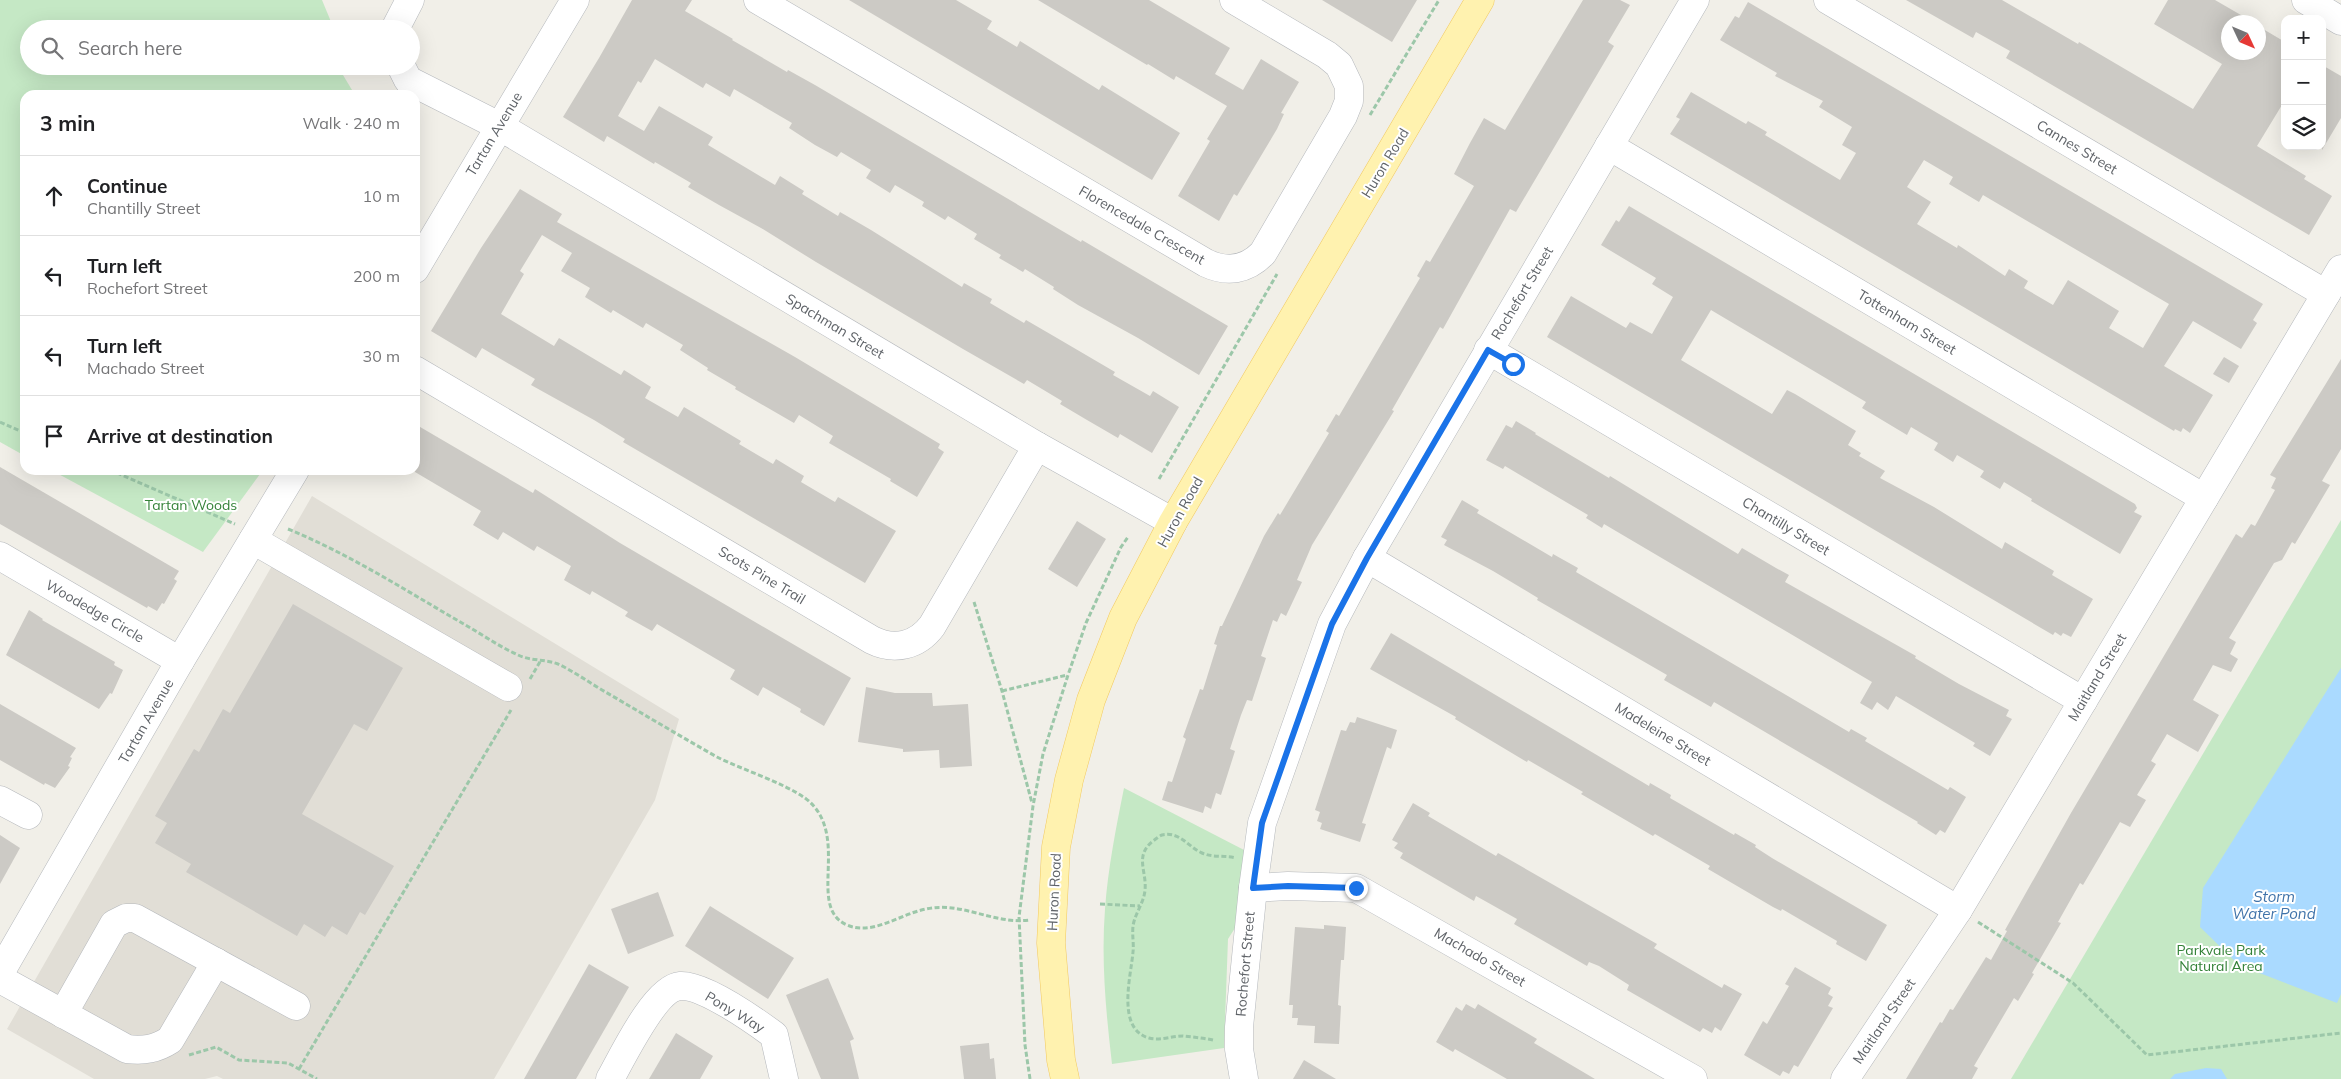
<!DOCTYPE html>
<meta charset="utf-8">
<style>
:root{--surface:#fff;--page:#f2f2f2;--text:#202124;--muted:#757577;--line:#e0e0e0}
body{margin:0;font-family:Mulish,sans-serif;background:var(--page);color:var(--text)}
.controls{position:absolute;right:15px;top:15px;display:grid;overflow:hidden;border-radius:10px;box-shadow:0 5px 20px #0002}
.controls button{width:45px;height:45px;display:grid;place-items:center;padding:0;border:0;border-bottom:1px solid var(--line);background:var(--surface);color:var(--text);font:25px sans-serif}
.compass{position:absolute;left:2221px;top:15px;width:45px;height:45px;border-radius:50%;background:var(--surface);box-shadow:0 5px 20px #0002;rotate:134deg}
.stop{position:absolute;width:15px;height:15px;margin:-11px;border:4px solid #1a73e8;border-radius:50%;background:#fff}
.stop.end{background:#1a73e8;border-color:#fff;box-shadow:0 1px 5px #0008}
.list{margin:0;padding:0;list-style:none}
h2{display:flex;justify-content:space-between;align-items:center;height:65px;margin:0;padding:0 20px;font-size:21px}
h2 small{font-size:16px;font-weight:400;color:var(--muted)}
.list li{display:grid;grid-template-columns:32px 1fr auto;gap:15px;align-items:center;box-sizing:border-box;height:80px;padding:0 20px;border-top:1px solid var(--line)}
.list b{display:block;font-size:19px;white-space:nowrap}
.list p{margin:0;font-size:16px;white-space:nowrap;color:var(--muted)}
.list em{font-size:16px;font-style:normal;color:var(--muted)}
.icon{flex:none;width:28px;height:28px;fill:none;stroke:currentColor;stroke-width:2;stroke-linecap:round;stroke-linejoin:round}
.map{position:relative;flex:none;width:2341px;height:1079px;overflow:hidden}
.search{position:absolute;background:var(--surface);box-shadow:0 5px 20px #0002;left:20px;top:20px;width:400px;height:55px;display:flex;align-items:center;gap:12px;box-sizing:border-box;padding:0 18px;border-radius:28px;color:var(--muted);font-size:19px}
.panel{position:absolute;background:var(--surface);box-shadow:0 5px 20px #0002;left:20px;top:90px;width:400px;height:385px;border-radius:15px}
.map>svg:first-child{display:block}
.education{fill:#e1ded6}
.green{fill:#c5e8c5}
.water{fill:#aadaff}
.building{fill:#cccac5;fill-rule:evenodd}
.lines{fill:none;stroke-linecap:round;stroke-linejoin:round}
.minor-casing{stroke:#b5b8bc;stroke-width:29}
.major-casing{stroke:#f2c960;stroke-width:29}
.path{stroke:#9cc7a9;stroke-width:3;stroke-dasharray:5 2.5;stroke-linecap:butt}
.minor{stroke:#fff;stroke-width:28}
.major{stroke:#fff2af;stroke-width:28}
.route{stroke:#1a73e8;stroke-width:6}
.labels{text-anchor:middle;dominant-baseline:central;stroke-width:4;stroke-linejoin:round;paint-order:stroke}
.street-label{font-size:14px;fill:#5f6368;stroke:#fff}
.park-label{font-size:14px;fill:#348238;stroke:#fff}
.water-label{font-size:15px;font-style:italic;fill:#4174aa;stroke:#fff}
</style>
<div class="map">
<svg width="2341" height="1079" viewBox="0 0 2341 1079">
<rect width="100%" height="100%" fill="#f1efe8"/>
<path class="education" d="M 312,496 L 679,719 L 655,800 L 494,1079 L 223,1079 L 217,1076 L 205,1079 L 94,1079 L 7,1029 Z"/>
<g class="green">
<path d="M 0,0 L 322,0 L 334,29 L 29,29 L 29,66 L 344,66 L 343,75 L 355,95 L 25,95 L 25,456 L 0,442 Z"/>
<path d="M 51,470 L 263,470 L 203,552 Z"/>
<path d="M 2341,520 L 2341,1079 L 2011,1079 Z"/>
<path d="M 1124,788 L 1246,851 L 1235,928 L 1228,939 L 1224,1048 L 1112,1064 C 1106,1013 1101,961 1105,909 C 1108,868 1116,828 1124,788 Z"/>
</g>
<g class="water">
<path d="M 2341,668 L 2341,994 L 2337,1003 L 2239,965 L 2200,927 L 2203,888 Z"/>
<path d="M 2206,1068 L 2221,1069 L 2227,1079 L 2170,1079 L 2175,1074 Z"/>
</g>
<g class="building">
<path d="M 632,0 L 692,0 L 685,11 L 733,39 L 732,40 L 787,72 L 788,70 L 815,85 L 1081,242 L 1082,240 L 1228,326 L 1199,375 L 1138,338 L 1078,305 L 1053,289 L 1054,287 L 1025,269 L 1023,272 L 999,258 L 1001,255 L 974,239 L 977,234 L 948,216 L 945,220 L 922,206 L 924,202 L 895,185 L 890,193 L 866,178 L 871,170 L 841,152 L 837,157 L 815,145 L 789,128 L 792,123 L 734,89 L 730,97 L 706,83 L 703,88 L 655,59 L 641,83 L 638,81 L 618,116 L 644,131 L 659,106 L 713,137 L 708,145 L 775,185 L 780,176 L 804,191 L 802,194 L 838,216 L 840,212 L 871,230 L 962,287 L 964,283 L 992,299 L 990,303 L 1024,323 L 1026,320 L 1057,338 L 1115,372 L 1113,375 L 1150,396 L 1153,391 L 1179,407 L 1152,453 L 1120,434 L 1118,438 L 1087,420 L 1060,404 L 1062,401 L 1027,380 L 1024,384 L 963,349 L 816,262 L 761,228 L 719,205 L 688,187 L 691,183 L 655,162 L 654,164 L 607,136 L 604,142 L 563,117 L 599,58 Z"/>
<path d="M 849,0 L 956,0 L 992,21 L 987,29 L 1017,47 L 1020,41 L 1099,90 L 1102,85 L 1180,133 L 1152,180 Z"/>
<path d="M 1038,0 L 1149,0 L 1230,48 L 1215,74 L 1243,90 L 1261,59 L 1299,82 L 1281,113 L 1284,114 L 1277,129 L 1237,196 L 1234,194 L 1219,221 L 1178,196 L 1210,141 L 1207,139 L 1227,106 L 1176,76 L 1174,80 L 1148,64 L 1147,65 Z"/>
<path d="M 1322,0 L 1417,0 L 1392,42 Z"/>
<path d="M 1583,0 L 1620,0 L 1630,5 L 1608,42 L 1614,46 L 1516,212 L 1510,209 L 1443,329 L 1440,327 L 1392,410 L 1394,411 L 1312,545 L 1297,580 L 1302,582 L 1286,616 L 1281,613 L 1277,622 L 1273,620 L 1261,656 L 1266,658 L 1252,701 L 1247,700 L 1241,715 L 1230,749 L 1235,751 L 1221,795 L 1216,793 L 1211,809 L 1205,806 L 1203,813 L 1162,800 L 1168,781 L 1172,782 L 1186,739 L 1183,737 L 1200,689 L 1203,690 L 1217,645 L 1214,644 L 1220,626 L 1222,626 L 1264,536 L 1278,513 L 1280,515 L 1329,433 L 1326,431 L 1336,414 L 1339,416 L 1420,278 L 1417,276 L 1426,260 L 1430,262 L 1474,186 L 1454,174 L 1470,143 L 1484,118 L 1505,130 Z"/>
<path d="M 1906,0 L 2002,0 L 2078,44 L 2079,42 L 2193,109 L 2222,64 L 2154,24 L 2168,0 L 2215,0 L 2253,22 L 2228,22 L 2228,52 L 2258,52 L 2258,26 L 2285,42 L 2285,100 L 2257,146 L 2306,176 L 2304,179 L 2332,196 L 2309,235 L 2006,58 L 2010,51 L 1976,32 L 1973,38 Z"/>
<path d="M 1748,2 L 2263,304 L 2253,320 L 2257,323 L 2241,349 L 2193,321 L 2164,366 L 2213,395 L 2190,433 L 2183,428 L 2181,432 L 2175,429 L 2174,431 L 1670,134 L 1680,119 L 1676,117 L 1691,92 L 1746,124 L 1748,121 L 1767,132 L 1765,135 L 1840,180 L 1856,153 L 1842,145 L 1852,127 L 1819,107 L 1823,101 L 1775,76 L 1777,73 L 1720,40 L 1735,16 L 1739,18 ZM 1924,160 L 1953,177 L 1949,184 L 1979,202 L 1983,195 L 2169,304 L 2143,348 L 2109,328 L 2119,311 L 2068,280 L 2053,305 L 2024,288 L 2028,281 L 2009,269 L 2005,276 L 1958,245 L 1957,248 L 1917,224 L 1931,202 L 1907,187 Z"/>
<path d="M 2322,65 L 2341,76 L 2341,118 L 2322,150 Z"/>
<path d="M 520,189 L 562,214 L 557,222 L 795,357 L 940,444 L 938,448 L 944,452 L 917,497 L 890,481 L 891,479 L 829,443 L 833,436 L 799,415 L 794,423 L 735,389 L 736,387 L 707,370 L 708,368 L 680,350 L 683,345 L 646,323 L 643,328 L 613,310 L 611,313 L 585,297 L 590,288 L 561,271 L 572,253 L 542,235 L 520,271 L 524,274 L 501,314 L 554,346 L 559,338 L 621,375 L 624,370 L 651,387 L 645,398 L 678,417 L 684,407 L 741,441 L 739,444 L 773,464 L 776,459 L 804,476 L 801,482 L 835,502 L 838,497 L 896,531 L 865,583 L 623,442 L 625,439 L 594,420 L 531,385 L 535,379 L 482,348 L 476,358 L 431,331 L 481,248 Z"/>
<path d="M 1629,206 L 2135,504 L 2137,508 L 2134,512 L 2142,516 L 2120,554 L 2031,501 L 2032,499 L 2004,482 L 2000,489 L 1980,477 L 1984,471 L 1957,455 L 1953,462 L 1934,450 L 1938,443 L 1911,427 L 1907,435 L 1862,408 L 1866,402 L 1711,310 L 1681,360 L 1772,414 L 1787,390 L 1795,394 L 1856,431 L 1848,445 L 1861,453 L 1859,456 L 1885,471 L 1880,478 L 1934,507 L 2002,549 L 2005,542 L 2054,571 L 2052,575 L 2093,599 L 2071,637 L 2063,633 L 2061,636 L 2055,632 L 2053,635 L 1547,337 L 1571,296 L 1626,328 L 1630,322 L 1652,334 L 1673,297 L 1652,284 L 1656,278 L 1601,245 L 1616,220 L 1619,222 Z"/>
<path d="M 2224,357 L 2239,366 L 2229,383 L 2213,374 Z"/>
<path d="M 2341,359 L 2341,449 L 2322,481 L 2330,485 L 2295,544 L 2292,542 L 2282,560 L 2274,563 L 2229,638 L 2236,642 L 2230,654 L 2238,659 L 2231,672 L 2213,665 L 2193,700 L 2219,715 L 2198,752 L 2167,734 L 2151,761 L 2156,764 L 2137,795 L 2146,800 L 2130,827 L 2120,822 L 2083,885 L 2080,883 L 2058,922 L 2061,923 L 2032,973 L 2034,974 L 2018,1001 L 2014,998 L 1974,1066 L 1978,1068 L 1972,1079 L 1906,1079 L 1940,1022 L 1942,1023 L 1950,1009 L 1953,1010 L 1986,957 L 1991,960 L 2007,931 L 2005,930 L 2071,813 L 2236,534 L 2242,538 L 2251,524 L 2255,526 L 2275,490 L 2271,488 L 2276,478 L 2270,475 Z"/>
<path d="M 1516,421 L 1536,433 L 1535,434 L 1609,478 L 1610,476 L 1738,554 L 1742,548 L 1776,568 L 1789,575 L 1785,582 L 1916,656 L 1915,658 L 1959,684 L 2009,710 L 2006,716 L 2012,719 L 1990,756 L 1973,746 L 1975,743 L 1896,696 L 1888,710 L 1877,702 L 1872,710 L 1860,703 L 1872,682 L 1604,524 L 1602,528 L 1586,518 L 1588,515 L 1505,466 L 1503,469 L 1486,460 L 1506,425 L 1512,428 Z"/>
<path d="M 415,424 L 533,493 L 535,489 L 620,543 L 851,678 L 824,726 L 800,712 L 801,709 L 763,687 L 758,696 L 730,679 L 735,670 L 657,624 L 652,631 L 625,616 L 628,612 L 592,591 L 590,595 L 564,580 L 571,566 L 537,546 L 534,551 L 503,532 L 498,540 L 473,525 L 481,511 L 415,472 Z"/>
<path d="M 0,467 L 179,571 L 174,579 L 177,581 L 164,604 L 162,603 L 157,611 L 148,606 L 147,608 L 0,524 Z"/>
<path d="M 1462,500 L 1479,510 L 1477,513 L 1552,557 L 1553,554 L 1578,568 L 1576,572 L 1706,648 L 1849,732 L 1851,729 L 1867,738 L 1865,741 L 1948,790 L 1950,787 L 1966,797 L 1945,833 L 1940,830 L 1936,835 L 1917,823 L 1918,822 L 1714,702 L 1711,707 L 1664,680 L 1667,675 L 1537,600 L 1538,598 L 1493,571 L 1444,545 L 1447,540 L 1441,537 Z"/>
<path d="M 1077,521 L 1106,539 L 1077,587 L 1048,569 Z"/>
<path d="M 293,604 L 403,668 L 367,731 L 354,724 L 302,814 L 394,866 L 365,915 L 360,912 L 347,935 L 332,926 L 325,937 L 304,924 L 297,936 L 186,872 L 191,864 L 155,843 L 167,823 L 155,816 L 194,749 L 199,752 L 223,709 L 230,713 Z"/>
<path d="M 29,610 L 43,619 L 42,620 L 115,662 L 114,665 L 123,670 L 112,694 L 110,693 L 99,709 L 6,655 Z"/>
<path d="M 1391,633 L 1649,786 L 1650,783 L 1671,795 L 1670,798 L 1734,835 L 1735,833 L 1756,845 L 1755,847 L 1772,858 L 1887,925 L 1866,961 L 1836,944 L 1837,941 L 1782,909 L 1781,911 L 1773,907 L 1708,869 L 1710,866 L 1655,834 L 1653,836 L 1581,794 L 1583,792 L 1528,760 L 1527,762 L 1455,719 L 1456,717 L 1370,669 Z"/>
<path d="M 866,687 L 895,693 L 932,693 L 933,706 L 968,704 L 972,766 L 940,768 L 939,750 L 903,752 L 903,749 L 858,742 Z"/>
<path d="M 0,704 L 76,748 L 70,757 L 72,758 L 68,766 L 70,767 L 55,788 L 45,783 L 44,785 L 0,760 Z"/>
<path d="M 1357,717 L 1397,730 L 1391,749 L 1387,747 L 1362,823 L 1366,824 L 1360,842 L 1320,829 L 1322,823 L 1317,821 L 1320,812 L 1315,810 L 1341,730 L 1346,731 L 1350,722 L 1355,723 Z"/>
<path d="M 1413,803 L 1430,813 L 1428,816 L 1496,856 L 1498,853 L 1657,944 L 1654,948 L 1722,988 L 1724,984 L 1742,994 L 1721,1031 L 1715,1027 L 1712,1033 L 1703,1028 L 1700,1032 L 1627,990 L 1629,985 L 1599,966 L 1589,962 L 1587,966 L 1514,924 L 1517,919 L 1485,901 L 1476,896 L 1474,901 L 1400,858 L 1403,853 L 1394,848 L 1398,843 L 1392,840 Z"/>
<path d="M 0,835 L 20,848 L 0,884 Z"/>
<path d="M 658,892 L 674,936 L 628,954 L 611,909 Z"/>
<path d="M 710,906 L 794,958 L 768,999 L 685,946 Z"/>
<path d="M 1324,925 L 1346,927 L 1344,960 L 1341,960 L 1338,1005 L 1341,1006 L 1339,1044 L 1314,1043 L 1315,1026 L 1297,1025 L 1298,1018 L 1292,1018 L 1293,1005 L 1289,1005 L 1295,927 L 1324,929 Z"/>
<path d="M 589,964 L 629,987 L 576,1079 L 524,1079 Z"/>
<path d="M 1795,967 L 1831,988 L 1828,994 L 1833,997 L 1828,1006 L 1833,1008 L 1798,1067 L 1794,1065 L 1789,1074 L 1783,1071 L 1780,1076 L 1744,1055 L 1763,1021 L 1767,1024 L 1789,986 L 1785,984 Z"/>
<path d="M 828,978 L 854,1039 L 850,1041 L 859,1079 L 821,1079 L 786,995 Z"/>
<path d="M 1466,1004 L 1475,1009 L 1478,1004 L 1498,1016 L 1537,1039 L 1534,1043 L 1595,1079 L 1507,1079 L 1455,1049 L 1453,1052 L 1436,1042 L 1456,1007 L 1462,1011 Z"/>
<path d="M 676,1033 L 713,1056 L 700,1079 L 649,1079 Z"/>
<path d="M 989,1043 L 990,1059 L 994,1058 L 996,1079 L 964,1079 L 960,1046 Z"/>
<path d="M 1304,1060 L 1336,1079 L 1293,1079 Z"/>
</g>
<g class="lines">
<g class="minor-casing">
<g id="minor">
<path d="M 758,0 L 1206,263 C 1227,273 1247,270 1263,253 L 1343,116 L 1349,101 L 1349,86 L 1339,65 L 1327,55 L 1234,0"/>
<path d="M 1828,0 L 2326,294"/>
<path d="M 2306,0 L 2341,21"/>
<path d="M 395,29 L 410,0"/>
<path d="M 401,66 L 408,80 L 499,126 L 1037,446 L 1173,522"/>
<path d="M 1609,146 L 2204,498"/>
<path d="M 415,269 L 575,0"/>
<path d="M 1488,350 L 2083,701"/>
<path d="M 415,370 L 872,640 C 894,651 917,646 932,626 L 1037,446"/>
<path d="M 253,540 L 508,687"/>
<path d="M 0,556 L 180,661"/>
<path d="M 1367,558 L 1958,910"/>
<path d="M 0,800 L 28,815"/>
<path d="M 1253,888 L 1288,886 L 1356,888 L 1693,1079"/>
<path d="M 0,973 L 180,661 L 295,470"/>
<path d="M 0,979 L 127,1049 C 144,1051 156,1049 170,1040 L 216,962"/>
<path d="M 63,1014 L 114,924 L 126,918 L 135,918 L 296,1006"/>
<path d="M 610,1079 C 622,1058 655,988 680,986 C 703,984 755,1021 774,1035 L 784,1079"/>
<path d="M 1244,1079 L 1239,1049 L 1239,1027 L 1253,888 L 1262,823 L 1332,624 L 1367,558 L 1695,0"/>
<path d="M 1845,1079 L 1958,910 L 2341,269"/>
</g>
</g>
<g class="major-casing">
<path id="major" d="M 1065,1079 L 1061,1060 L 1051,943 L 1056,847 L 1069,780 L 1091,700 L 1123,618 L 1173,522 L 1480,0"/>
</g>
<g class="path">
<path d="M 1370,115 L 1439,0"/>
<path d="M 0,422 L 25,433"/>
<path d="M 110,470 L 235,524"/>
<path d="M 1159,479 L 1277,274"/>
<path d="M 288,529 C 349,554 405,590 462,623 C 480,633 498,646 518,655 C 530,661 545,659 558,664 C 573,671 587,681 602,690 C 640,712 678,735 717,757 C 743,770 782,782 805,798 C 853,834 805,907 847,925 C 873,936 900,914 926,909 C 962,901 994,925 1030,920"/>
<path d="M 974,602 L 1002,691 L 1032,803"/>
<path d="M 530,679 L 541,660"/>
<path d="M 1002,691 L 1067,675"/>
<path d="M 1100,904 L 1140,906"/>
<path d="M 1978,922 L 2073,983 L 2147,1055 L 2341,1033"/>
<path d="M 1213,1040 C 1203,1038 1193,1037 1183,1036 C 1172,1036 1160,1041 1149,1038 C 1116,1029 1131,976 1133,952 C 1134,944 1132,935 1133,926 C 1135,913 1144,903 1145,890 C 1147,871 1134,856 1153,841 C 1156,839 1159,836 1162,835 C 1180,831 1188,847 1202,853 C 1214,858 1224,855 1236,858"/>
<path d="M 189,1055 L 216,1047 L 239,1060 L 288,1063 L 317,1079"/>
<path d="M 299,1069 L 511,710"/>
<path d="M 1030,1079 L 1025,1045 L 1019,917 L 1033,806 L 1043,754 L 1068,675 L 1086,623 L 1121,547 L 1128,537"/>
</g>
<use href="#minor" class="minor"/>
<use href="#major" class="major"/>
</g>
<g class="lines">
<path class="route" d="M 1356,888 L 1288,886 L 1253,888 L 1262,823 L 1332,624 L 1367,558 L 1488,350 L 1513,364"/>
</g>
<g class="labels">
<g class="street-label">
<text transform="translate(494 134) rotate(-59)">Tartan Avenue</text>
<text transform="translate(2077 147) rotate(31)">Cannes Street</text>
<text transform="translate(1385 163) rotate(-59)">Huron Road</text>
<text transform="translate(1142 225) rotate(30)">Florencedale Crescent</text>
<text transform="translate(1522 293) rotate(-59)">Rochefort Street</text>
<text transform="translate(1907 322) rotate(31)">Tottenham Street</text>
<text transform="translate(835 326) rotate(31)">Spachman Street</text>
<text transform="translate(1180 512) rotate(-61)">Huron Road</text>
<text transform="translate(1786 526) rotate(31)">Chantilly Street</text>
<text transform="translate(762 575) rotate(31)">Scots Pine Trail</text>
<text transform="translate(95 611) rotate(30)">Woodedge Circle</text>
<text transform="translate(2097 677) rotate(-59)">Maitland Street</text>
<text transform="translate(146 721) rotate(-60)">Tartan Avenue</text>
<text transform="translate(1663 734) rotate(31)">Madeleine Street</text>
<text transform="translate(1054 892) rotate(-87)">Huron Road</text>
<text transform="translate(1480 957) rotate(30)">Machado Street</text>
<text transform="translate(1245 964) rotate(-85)">Rochefort Street</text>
<text transform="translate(735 1012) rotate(31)">Pony Way</text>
<text transform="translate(1884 1021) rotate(-56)">Maitland Street</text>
</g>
<g class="park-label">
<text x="191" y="505">Tartan Woods</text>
<text x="2221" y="950">Parkvale Park<tspan x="2221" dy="16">Natural Area</tspan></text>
</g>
<g class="water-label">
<text x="2274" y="896">Storm<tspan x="2274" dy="17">Water Pond</tspan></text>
</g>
</g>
</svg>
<div class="controls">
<button>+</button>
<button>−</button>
<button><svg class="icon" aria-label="layers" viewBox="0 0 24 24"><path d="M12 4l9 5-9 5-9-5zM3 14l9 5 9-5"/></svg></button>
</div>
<svg class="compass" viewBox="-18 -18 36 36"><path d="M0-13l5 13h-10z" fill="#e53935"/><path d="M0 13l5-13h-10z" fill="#757577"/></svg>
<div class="stop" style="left:1513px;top:364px"></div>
<div class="stop end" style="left:1356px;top:888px"></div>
<div class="search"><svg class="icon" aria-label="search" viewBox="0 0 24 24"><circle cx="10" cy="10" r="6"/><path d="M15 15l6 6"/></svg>Search here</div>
<section class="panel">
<h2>3 min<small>Walk · 240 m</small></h2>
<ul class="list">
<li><svg class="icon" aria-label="ahead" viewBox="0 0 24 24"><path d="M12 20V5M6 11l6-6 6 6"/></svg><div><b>Continue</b><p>Chantilly Street</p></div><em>10 m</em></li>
<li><svg class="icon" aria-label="left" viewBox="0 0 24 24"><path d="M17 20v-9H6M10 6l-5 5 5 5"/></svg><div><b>Turn left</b><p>Rochefort Street</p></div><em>200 m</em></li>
<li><svg class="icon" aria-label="left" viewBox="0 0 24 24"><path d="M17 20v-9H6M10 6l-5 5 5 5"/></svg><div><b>Turn left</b><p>Machado Street</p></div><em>30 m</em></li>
<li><svg class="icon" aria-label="arrive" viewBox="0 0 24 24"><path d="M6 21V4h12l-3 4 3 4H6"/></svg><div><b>Arrive at destination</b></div></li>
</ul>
</section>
</div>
